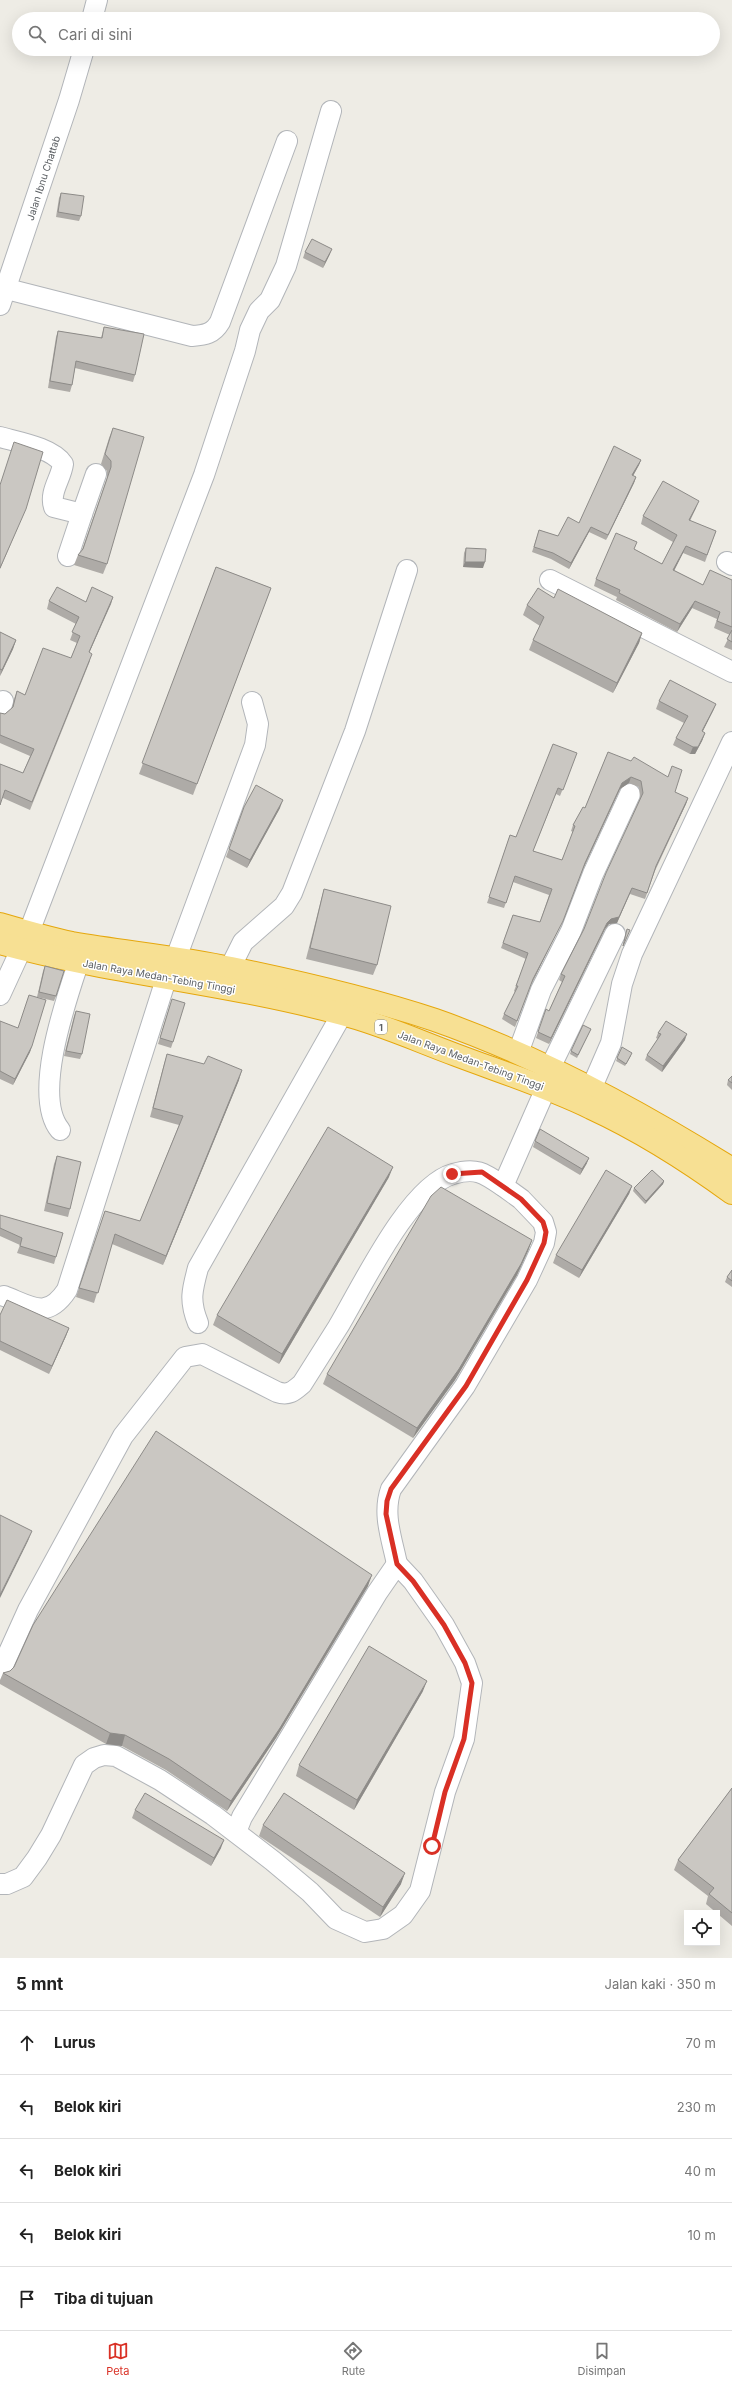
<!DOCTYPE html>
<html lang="id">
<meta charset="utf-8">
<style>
:root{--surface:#fff;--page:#f2f2f2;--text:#222;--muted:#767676;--line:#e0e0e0;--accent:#d93025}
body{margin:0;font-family:Inter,sans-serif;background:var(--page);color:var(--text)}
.controls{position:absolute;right:12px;bottom:12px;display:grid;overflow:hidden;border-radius:0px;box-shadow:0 4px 16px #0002}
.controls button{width:36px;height:36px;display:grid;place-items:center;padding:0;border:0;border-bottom:1px solid var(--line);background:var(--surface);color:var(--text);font:20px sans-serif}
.stop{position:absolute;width:12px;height:12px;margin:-9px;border:3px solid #d93025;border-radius:50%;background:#fff}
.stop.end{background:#d93025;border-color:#fff;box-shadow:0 1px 4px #0008}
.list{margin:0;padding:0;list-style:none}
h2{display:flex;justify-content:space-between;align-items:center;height:52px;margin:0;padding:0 16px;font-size:17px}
h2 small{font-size:13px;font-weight:400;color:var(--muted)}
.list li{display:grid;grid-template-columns:26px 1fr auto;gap:12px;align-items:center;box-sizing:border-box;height:64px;padding:0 16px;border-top:1px solid var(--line)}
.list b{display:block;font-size:15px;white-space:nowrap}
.list em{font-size:13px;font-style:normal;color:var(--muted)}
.icon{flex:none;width:22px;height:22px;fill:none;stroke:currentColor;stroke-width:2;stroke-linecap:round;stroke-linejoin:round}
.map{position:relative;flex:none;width:732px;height:1958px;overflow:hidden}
.search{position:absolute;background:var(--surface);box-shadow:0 4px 16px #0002;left:12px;right:12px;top:12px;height:44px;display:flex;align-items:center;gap:10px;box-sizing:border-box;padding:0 14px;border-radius:22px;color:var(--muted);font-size:15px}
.sheet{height:372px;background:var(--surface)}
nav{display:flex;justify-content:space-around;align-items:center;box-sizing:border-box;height:56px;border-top:1px solid var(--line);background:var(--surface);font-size:11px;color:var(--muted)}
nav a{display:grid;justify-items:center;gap:2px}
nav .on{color:var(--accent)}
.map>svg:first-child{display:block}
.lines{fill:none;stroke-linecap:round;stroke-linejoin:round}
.minor-casing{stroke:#b2b5b9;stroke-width:22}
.highway-casing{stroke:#e5a70d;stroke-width:24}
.minor{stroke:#fff;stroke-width:20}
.highway{stroke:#f7e093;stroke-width:22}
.wall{fill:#aeaba7}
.shaded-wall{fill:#8d8b88}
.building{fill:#cac7c2;stroke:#8d8b88}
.route{stroke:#d93025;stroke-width:5}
.labels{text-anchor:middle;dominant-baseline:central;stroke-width:3;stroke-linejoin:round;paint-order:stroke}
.shield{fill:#fff;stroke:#8d9092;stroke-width:1}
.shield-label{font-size:9px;font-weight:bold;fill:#5c6064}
.street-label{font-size:10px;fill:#5c6064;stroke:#fff}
</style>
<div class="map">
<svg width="732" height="1958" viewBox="0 0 732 1958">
<rect width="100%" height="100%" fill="#eeece5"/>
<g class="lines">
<g class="minor-casing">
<g id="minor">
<path d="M 92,19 L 97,0"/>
<path d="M 7,289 L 192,336 C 205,335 213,334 220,322 L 287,141"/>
<path d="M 0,305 L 69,100 L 84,49"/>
<path d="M 0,437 C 18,442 53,448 63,464 C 61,479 49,492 54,507 L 82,514 L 68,556"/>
<path d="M 82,514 L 96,474"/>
<path d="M 727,562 L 732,565"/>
<path d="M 550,580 L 732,672"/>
<path d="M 0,710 L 3,701"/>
<path d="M 176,958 L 255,745 L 258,724 L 252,702"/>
<path d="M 230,968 L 243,942 L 284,906 L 292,893 L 355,731 L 407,570"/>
<path d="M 0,995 L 29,932 L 204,475 L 245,351 L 250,330 L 259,311 L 270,300 L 286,266 L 331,111"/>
<path d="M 518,1053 L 541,990 L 571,931 L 593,874 L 630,794"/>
<path d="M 550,1068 L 615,934"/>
<path d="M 591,1089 L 611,1043 L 622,984 L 632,954 L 732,742"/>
<path d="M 60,1130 C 32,1096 66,1000 79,961"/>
<path d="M 4,1296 C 32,1307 47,1320 67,1290 L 167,976"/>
<path d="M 198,1323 C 189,1301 192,1290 198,1268 L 342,1014"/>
<path d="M 397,1564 C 392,1539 382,1514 391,1489 L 465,1386 L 527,1280 L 544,1243 L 546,1232 L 543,1222 L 521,1199 L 503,1186"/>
<path d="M 0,1672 L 28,1610 L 123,1436 L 185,1357 L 202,1354 L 277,1392 C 289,1396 294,1391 302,1384 C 314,1365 326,1346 338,1327 C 361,1289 409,1186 453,1174 C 476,1167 484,1173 503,1186 L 546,1088"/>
<path d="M 0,1884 L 7,1884 L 23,1877 L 37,1858 L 51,1835 L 84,1765 L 94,1758 L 104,1755 L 116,1756 L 160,1780 L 213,1815 L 273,1861 L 310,1892 L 336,1919 L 365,1932 L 383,1929 L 403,1915 L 420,1891 L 445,1792 L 464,1739 L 472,1683 L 465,1663 L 444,1625 L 413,1581 L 397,1564 L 377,1593 L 242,1817 L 236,1832"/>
</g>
</g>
<g class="highway-casing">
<g id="highway">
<path d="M 0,924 C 24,931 48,938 72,943 C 125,952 178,957 231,968 C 299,982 369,998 435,1020 C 538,1056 641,1112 732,1169"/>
<path d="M 0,943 C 112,974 229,983 342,1014 C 381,1024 418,1041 456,1055 C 501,1072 548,1087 591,1108 C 641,1131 688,1161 732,1193"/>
</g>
</g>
<use href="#minor" class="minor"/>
<use href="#highway" class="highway"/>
</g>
<g class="wall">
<path d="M 61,193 L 81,216 L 79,221 L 56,217 L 59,198 Z"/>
<path d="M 305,252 L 330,254 L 323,268 L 303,258 Z"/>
<path d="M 104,327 L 135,375 L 133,382 L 75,368 L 72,385 L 70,392 L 48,388 L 56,337 L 58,331 L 101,338 Z"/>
<path d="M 113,428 L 107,564 L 103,574 L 74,565 L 78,555 L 82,550 L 107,478 L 107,471 L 101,464 L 109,438 Z"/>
<path d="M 641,460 L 639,465 L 633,476 L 636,477 L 634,483 L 606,540 L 589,532 L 569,569 L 551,559 L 532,552 L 539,530 L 558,536 L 579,523 Z"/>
<path d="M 696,508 L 690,521 L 716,531 L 705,562 L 683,553 L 674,570 L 703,585 L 732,580 L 732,650 L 724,647 L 730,635 L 714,628 L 717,619 L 692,608 L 677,632 L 616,600 L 617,597 L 594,586 L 596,579 L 634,549 L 662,564 L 673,542 L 641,524 L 643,516 Z"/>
<path d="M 466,548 L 483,568 L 463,567 L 464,553 Z"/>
<path d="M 216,567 L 271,588 L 193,795 L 139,774 Z"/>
<path d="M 113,597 L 89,653 L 90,661 L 30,810 L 3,798 L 0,764 L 23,773 L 30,756 L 0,743 L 0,713 L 5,714 L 12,708 L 14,699 L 17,691 L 25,695 L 71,658 L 77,643 L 70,640 L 76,624 L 47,609 L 49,601 L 86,602 Z"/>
<path d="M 554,598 L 642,633 L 639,643 L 613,693 L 529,650 L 533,640 L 540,626 L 523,615 L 527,605 Z"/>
<path d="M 0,632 L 16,640 L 13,649 L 0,676 Z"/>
<path d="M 659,701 L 716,704 L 713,711 L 702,732 L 705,733 L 702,741 L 695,754 L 690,754 L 673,745 L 676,738 L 684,723 L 656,709 Z"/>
<path d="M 608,752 L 675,792 L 688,798 L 686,804 L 655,871 L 645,899 L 630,894 L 617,923 L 609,924 L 605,929 L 549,1044 L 536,1038 L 546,1009 L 549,1011 L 562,982 L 559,980 L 561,974 L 584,929 L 640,798 L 639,787 L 629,783 L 620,789 L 583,869 L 560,926 L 531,985 L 515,1027 L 502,1019 L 504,1014 L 515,992 L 514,991 L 526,959 L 501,948 L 513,915 L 540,922 L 549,895 L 513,882 L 504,908 L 487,903 L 510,835 L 516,837 L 577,753 L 560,796 L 556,794 L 533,851 L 562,860 L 573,832 L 571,831 L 573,825 L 585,808 Z"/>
<path d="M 244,807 L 280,808 L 247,868 L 226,857 Z"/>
<path d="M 324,889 L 377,965 L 373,975 L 306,959 L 321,900 Z"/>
<path d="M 45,966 L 56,996 L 54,1001 L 37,997 L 43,971 Z"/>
<path d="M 170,1005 L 173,1042 L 171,1048 L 158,1044 Z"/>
<path d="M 76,1011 L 82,1054 L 80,1059 L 64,1056 L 74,1016 Z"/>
<path d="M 0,1021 L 32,1046 L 30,1052 L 13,1085 L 0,1079 Z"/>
<path d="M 591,1029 L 577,1058 L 570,1054 L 571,1051 Z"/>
<path d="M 658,1033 L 685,1040 L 662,1072 L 645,1060 L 647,1055 L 658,1039 L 656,1038 Z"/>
<path d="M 622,1047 L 631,1056 L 625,1066 L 616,1061 Z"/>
<path d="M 167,1054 L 239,1080 L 163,1265 L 112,1244 L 94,1303 L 76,1297 L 105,1211 L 140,1221 L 179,1125 L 150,1117 L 164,1064 Z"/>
<path d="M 732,1076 L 732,1090 L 727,1085 L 728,1080 Z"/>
<path d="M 535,1141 L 587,1163 L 580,1175 L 533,1147 Z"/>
<path d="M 57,1156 L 70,1209 L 68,1217 L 44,1211 L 54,1164 Z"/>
<path d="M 389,1177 L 279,1364 L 213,1325 L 217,1315 Z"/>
<path d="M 664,1181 L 663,1184 L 645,1204 L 633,1191 L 634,1188 Z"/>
<path d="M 632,1186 L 629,1194 L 579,1278 L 553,1263 L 556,1255 Z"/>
<path d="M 0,1215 L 56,1257 L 54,1264 L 17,1253 L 20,1245 L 0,1236 Z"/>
<path d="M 532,1240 L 528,1251 L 517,1275 L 455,1380 L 413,1438 L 323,1384 L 327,1374 Z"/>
<path d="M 732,1270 L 732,1287 L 725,1282 L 727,1277 Z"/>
<path d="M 0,1315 L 69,1328 L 66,1336 L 49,1374 L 0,1350 Z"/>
<path d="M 368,1586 L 276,1738 L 227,1811 L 166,1770 L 122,1746 L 106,1744 L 0,1684 L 0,1680 L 3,1673 Z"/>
<path d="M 423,1691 L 354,1810 L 296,1776 L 299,1765 Z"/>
<path d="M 732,1788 L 732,1926 L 706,1904 L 708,1896 L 674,1870 L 678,1860 Z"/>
<path d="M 135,1810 L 221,1848 L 211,1866 L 132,1818 Z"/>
<path d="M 263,1825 L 401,1884 L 380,1917 L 259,1836 Z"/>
</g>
<g class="shaded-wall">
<path d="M 332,249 L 330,254 L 323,268 L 325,262 Z"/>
<path d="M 641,460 L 639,465 L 630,481 L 632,475 Z"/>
<path d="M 636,477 L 634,483 L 606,540 L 608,535 Z"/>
<path d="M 699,501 L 696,508 L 686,527 L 689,520 Z"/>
<path d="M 26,509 L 22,518 L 0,569 L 0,568 Z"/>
<path d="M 591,527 L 589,532 L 569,569 L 571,563 Z"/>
<path d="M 686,546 L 683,553 L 671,577 L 673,570 Z"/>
<path d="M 465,562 L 485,562 L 483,568 L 463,567 Z"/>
<path d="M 113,597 L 111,604 L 86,660 L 89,652 Z"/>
<path d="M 695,601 L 692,608 L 677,632 L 680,624 Z"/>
<path d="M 642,633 L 639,643 L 613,693 L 617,683 Z"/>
<path d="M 16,640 L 13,649 L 0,676 L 2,670 Z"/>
<path d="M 716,704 L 713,711 L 699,739 L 702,731 Z"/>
<path d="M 705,733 L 702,741 L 695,754 L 690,754 L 693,747 Z"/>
<path d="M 631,777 L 629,783 L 620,789 L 583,869 L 560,926 L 531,985 L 585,863 L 622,783 Z"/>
<path d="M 688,798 L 686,804 L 654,871 L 656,866 Z"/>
<path d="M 283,800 L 280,808 L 247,868 L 250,860 Z"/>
<path d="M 632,888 L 617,923 L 609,924 L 605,929 L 549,1044 L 551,1038 L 607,923 Z"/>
<path d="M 687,1034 L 685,1040 L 662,1072 L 663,1066 Z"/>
<path d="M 32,1046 L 30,1052 L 13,1085 L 15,1079 Z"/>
<path d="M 242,1070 L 239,1080 L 163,1265 L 166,1256 Z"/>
<path d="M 589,1158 L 587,1163 L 580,1175 L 582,1169 Z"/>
<path d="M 393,1167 L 389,1177 L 279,1364 L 282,1354 Z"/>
<path d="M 664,1181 L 663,1184 L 645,1204 L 646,1201 Z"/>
<path d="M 632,1186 L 629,1194 L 579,1278 L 582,1270 Z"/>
<path d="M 532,1240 L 528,1251 L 517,1275 L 455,1380 L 413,1438 L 417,1428 Z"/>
<path d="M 69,1328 L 66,1336 L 49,1374 L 52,1366 Z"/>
<path d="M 32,1531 L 28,1541 L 0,1598 L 0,1595 Z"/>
<path d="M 372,1575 L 368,1586 L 276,1738 L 227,1811 L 231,1801 Z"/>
<path d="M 427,1681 L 423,1691 L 354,1810 L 357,1800 Z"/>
<path d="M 110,1733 L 125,1735 L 122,1746 L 106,1744 Z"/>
<path d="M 224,1840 L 221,1848 L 211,1866 L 214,1858 Z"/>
<path d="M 405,1873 L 401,1884 L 380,1917 L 383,1907 Z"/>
</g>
<g class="building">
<path d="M 61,193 L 84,196 L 81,216 L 58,212 Z"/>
<path d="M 312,239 L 332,249 L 325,262 L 305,252 Z"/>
<path d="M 104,327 L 144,334 L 135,375 L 76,361 L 72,385 L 50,381 L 58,331 L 102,338 Z"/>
<path d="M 113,428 L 144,437 L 107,564 L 78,555 L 83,549 L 111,467 L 111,461 L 105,454 Z"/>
<path d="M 14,442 L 43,452 L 26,509 L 0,568 L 0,485 Z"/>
<path d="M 614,446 L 641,460 L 632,475 L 636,477 L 608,535 L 591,527 L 571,563 L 553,553 L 534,547 L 539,530 L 558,536 L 568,517 L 579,523 Z"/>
<path d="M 663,481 L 699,501 L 689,520 L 716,531 L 707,555 L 686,546 L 673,570 L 703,585 L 710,570 L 732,580 L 732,627 L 717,621 L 720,612 L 695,601 L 680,624 L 619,593 L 620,590 L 596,579 L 616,533 L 637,542 L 634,549 L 662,564 L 677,535 L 643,516 Z"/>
<path d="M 466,548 L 486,549 L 485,562 L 465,562 Z"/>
<path d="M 216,567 L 271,588 L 197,784 L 142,763 Z"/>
<path d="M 57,587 L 86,602 L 92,587 L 113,597 L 89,652 L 92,654 L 32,802 L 5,790 L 0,805 L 0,764 L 23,773 L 34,749 L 0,735 L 0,713 L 5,714 L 13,707 L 17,691 L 25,695 L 43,648 L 71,658 L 80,636 L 72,632 L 79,617 L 49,601 Z"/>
<path d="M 538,588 L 554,598 L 558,589 L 642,633 L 617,683 L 533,640 L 544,617 L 527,605 Z"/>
<path d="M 732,630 L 732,642 L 727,639 Z"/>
<path d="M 0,632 L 16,640 L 2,670 L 0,669 Z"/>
<path d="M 670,680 L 716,704 L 702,731 L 705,733 L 698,747 L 693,747 L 676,738 L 688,716 L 659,701 Z"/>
<path d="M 553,744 L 577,753 L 563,790 L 558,788 L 533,851 L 562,860 L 575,826 L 573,825 L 583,807 L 585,808 L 608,752 L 631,761 L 634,757 L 668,777 L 672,766 L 682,770 L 675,792 L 688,798 L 656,866 L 647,893 L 632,888 L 619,917 L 611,919 L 607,923 L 551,1038 L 538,1032 L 546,1009 L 549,1011 L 565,976 L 561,974 L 584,929 L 606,873 L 643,793 L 641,781 L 631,777 L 622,783 L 585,863 L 563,921 L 533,979 L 517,1021 L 504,1014 L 518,986 L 516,986 L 528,953 L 503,943 L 513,915 L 540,922 L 552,889 L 515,876 L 506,903 L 489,897 L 510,835 L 516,837 Z"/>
<path d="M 256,785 L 283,800 L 250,860 L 229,849 L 244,807 Z"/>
<path d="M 324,889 L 391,906 L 377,965 L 310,948 Z"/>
<path d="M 627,929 L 630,930 L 623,946 Z"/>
<path d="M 45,966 L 64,971 L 56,996 L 39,992 Z"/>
<path d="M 29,995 L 46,1000 L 32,1046 L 15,1079 L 0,1071 L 0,1021 L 18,1028 Z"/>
<path d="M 172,999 L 185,1003 L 173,1042 L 160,1038 Z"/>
<path d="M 76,1011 L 90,1014 L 82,1054 L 66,1051 Z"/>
<path d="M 666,1021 L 687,1034 L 663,1066 L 647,1055 L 661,1034 L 658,1033 Z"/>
<path d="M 583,1025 L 591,1029 L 578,1055 L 571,1051 Z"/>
<path d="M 622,1047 L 632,1053 L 626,1064 L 617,1058 Z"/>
<path d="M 167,1054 L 204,1064 L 208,1056 L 242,1070 L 166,1256 L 115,1234 L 98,1293 L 79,1288 L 105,1211 L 140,1221 L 183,1116 L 153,1108 Z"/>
<path d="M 732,1076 L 732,1083 L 728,1080 Z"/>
<path d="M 328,1127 L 393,1167 L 282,1354 L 217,1315 Z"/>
<path d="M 540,1129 L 589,1158 L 582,1169 L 535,1141 Z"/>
<path d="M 57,1156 L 81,1162 L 70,1209 L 47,1203 Z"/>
<path d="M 606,1170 L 632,1186 L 582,1270 L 556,1255 Z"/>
<path d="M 652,1170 L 664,1181 L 646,1201 L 634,1188 Z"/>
<path d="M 441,1187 L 532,1240 L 521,1264 L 459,1369 L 417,1428 L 327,1374 L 431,1196 Z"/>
<path d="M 0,1215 L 63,1233 L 56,1257 L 20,1246 L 22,1238 L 0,1228 Z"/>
<path d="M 732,1270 L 732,1281 L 727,1277 Z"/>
<path d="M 7,1300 L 69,1328 L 52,1366 L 0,1341 L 0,1315 Z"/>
<path d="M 156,1431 L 372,1575 L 280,1728 L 231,1801 L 169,1759 L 125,1735 L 110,1733 L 3,1673 L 10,1671 L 14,1667 L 33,1625 Z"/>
<path d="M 0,1515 L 32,1531 L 0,1595 Z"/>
<path d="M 369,1646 L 427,1681 L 357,1800 L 299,1765 Z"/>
<path d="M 732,1788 L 732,1913 L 709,1894 L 714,1888 L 678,1860 Z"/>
<path d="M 145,1793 L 224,1840 L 214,1858 L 135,1810 Z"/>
<path d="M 284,1793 L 405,1873 L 383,1907 L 263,1825 Z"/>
</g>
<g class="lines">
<path class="route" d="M 432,1846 L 445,1792 L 464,1739 L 472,1683 L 465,1663 L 444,1625 L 413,1581 L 397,1564 L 386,1514 L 387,1501 L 391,1489 L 466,1386 L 527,1280 L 544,1243 L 546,1232 L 543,1222 L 521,1199 L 482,1172 L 452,1174"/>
</g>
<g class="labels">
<rect class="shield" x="375" y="1020" width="12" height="14" rx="3"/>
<g class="shield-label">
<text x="381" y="1027">1</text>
</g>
<g class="street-label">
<text transform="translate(43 178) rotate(-72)">Jalan Ibnu Chattab</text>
<text transform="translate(159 976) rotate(10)">Jalan Raya Medan-Tebing Tinggi</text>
<text transform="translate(471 1060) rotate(20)">Jalan Raya Medan-Tebing Tinggi</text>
</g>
</g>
</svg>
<div class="controls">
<button><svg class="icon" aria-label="locate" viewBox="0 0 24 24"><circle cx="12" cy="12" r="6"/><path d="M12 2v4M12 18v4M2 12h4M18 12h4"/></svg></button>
</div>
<div class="stop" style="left:432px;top:1846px"></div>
<div class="stop end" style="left:452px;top:1174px"></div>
<div class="search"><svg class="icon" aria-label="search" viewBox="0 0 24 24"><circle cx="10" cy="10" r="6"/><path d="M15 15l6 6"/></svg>Cari di sini</div>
</div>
<section class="sheet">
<h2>5 mnt<small>Jalan kaki · 350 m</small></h2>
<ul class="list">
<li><svg class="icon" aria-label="ahead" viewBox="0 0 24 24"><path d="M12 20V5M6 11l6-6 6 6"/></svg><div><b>Lurus</b></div><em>70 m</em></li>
<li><svg class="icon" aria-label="left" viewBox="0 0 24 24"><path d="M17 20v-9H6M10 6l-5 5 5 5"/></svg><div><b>Belok kiri</b></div><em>230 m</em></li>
<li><svg class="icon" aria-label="left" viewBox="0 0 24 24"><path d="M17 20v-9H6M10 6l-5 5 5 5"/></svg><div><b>Belok kiri</b></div><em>40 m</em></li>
<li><svg class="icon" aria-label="left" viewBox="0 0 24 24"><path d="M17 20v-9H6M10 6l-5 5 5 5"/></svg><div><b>Belok kiri</b></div><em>10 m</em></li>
<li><svg class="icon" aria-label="arrive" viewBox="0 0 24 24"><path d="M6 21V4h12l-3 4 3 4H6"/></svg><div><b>Tiba di tujuan</b></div></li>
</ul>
</section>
<nav>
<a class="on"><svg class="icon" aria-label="map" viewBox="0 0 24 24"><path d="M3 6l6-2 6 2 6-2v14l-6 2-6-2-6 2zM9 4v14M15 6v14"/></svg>Peta</a>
<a><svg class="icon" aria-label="directions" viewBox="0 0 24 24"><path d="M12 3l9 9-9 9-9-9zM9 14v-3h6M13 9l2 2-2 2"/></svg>Rute</a>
<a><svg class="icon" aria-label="saved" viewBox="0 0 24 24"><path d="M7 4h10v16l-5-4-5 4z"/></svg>Disimpan</a>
</nav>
